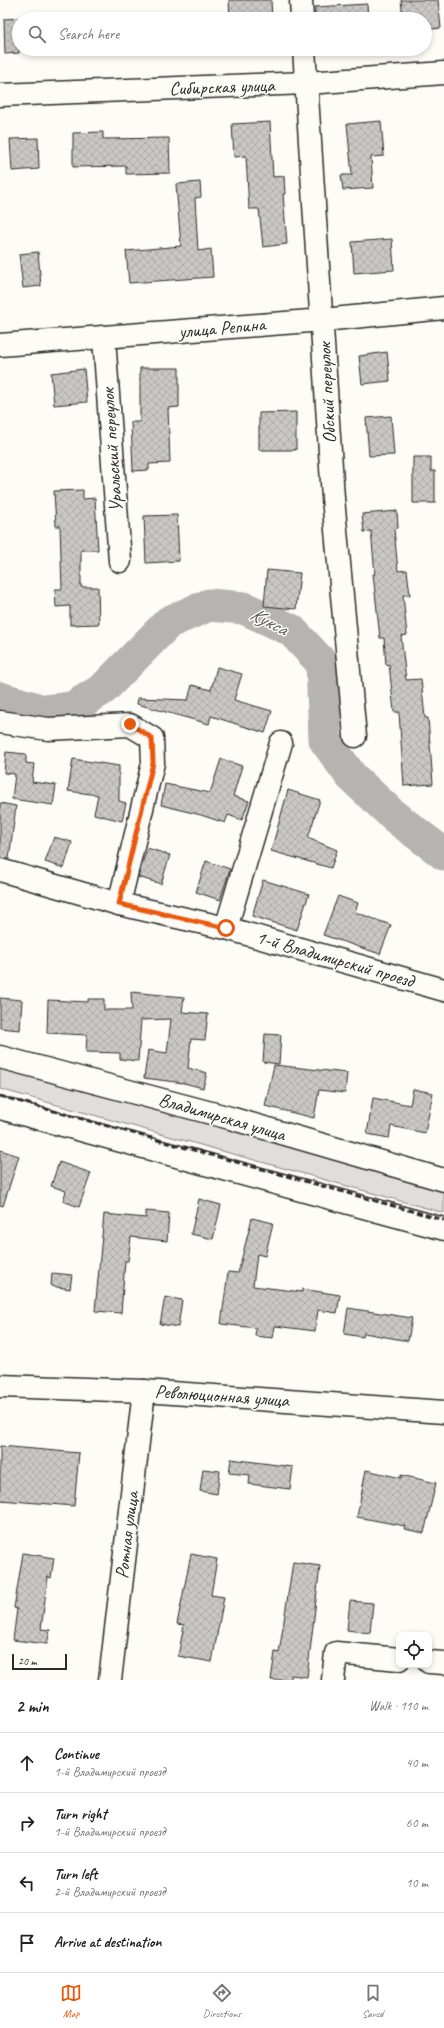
<!DOCTYPE html>
<meta charset="utf-8">
<style>
:root{--surface:#fff;--page:#f6f6f6;--text:#222;--muted:#767676;--line:#e0e0e0;--accent:#ea580c}
body{margin:0;font-family:Caveat,sans-serif;background:var(--page);color:var(--text)}
.controls{position:absolute;right:12px;bottom:12px;display:grid;overflow:hidden;border-radius:8px;box-shadow:0 2px 6px #0003}
.controls button{width:36px;height:36px;display:grid;place-items:center;padding:0;border:0;border-bottom:1px solid var(--line);background:var(--surface);color:var(--text);font:20px sans-serif}
.scale{position:absolute;left:12px;bottom:10px;width:55px;box-sizing:border-box;padding-left:4px;border:2px solid #2b2b2b;border-top:0;font-size:11px;line-height:14px;white-space:nowrap;color:#2b2b2b;-webkit-text-stroke:3px #fdfcf7;paint-order:stroke}
.stop{position:absolute;width:12px;height:12px;margin:-9px;border:3px solid #ea580c;border-radius:50%;background:#fff}
.stop.end{background:#ea580c;border-color:#fff;box-shadow:0 1px 4px #0008}
.list{margin:0;padding:0;list-style:none}
h2{display:flex;justify-content:space-between;align-items:center;height:52px;margin:0;padding:0 16px;font-size:17px}
h2 small{font-size:13px;font-weight:400;color:var(--muted)}
.list li{display:grid;grid-template-columns:26px 1fr auto;gap:12px;align-items:center;box-sizing:border-box;height:60px;padding:0 16px;border-top:1px solid var(--line)}
.list b{display:block;font-size:15px;white-space:nowrap}
.list p{margin:0;font-size:13px;white-space:nowrap;color:var(--muted)}
.list em{font-size:13px;font-style:normal;color:var(--muted)}
.icon{flex:none;width:22px;height:22px;fill:none;stroke:currentColor;stroke-width:2;stroke-linecap:round;stroke-linejoin:round}
.map{position:relative;flex:none;width:444px;height:1680px;overflow:hidden}
.search{position:absolute;background:var(--surface);box-shadow:0 2px 6px #0003;left:12px;right:12px;top:12px;height:44px;display:flex;align-items:center;gap:10px;box-sizing:border-box;padding:0 14px;border-radius:22px;color:var(--muted);font-size:15px}
.sheet{height:292px;background:var(--surface)}
nav{display:flex;justify-content:space-around;align-items:center;box-sizing:border-box;height:56px;border-top:1px solid var(--line);background:var(--surface);font-size:11px;color:var(--muted)}
nav a{display:grid;justify-items:center;gap:2px}
nav .on{color:var(--accent)}
.map>svg:first-child{display:block}
.grass{fill:#dfdeda;stroke:#858482}
.lines{fill:none;stroke-linecap:round;stroke-linejoin:round}
.river{stroke:#b5b4b1;stroke-width:33}
.building{fill:url(#building-cross-hatch);stroke:#2b2b2b}
.minor-casing{stroke:#2b2b2b;stroke-width:25}
.minor{stroke:#fdfcf7;stroke-width:22}
.rail{stroke:#2b2b2b;stroke-width:3;stroke-dasharray:6 3;stroke-linecap:butt}
.route{stroke:#ea580c;stroke-width:5}
.labels{text-anchor:middle;dominant-baseline:central;stroke-width:3;stroke-linejoin:round;paint-order:stroke}
.street-label{font-size:19px;fill:#2b2b2b;stroke:#fdfcf7}
.water-label{font-size:20px;font-style:italic;fill:#5b5b5a;stroke:#fdfcf7}
</style>
<div class="map">
<svg width="444" height="1680" viewBox="0 0 444 1680">
<defs>
<pattern id="building-cross-hatch" width="8" height="8" patternUnits="userSpaceOnUse"><rect width="8" height="8" fill="#c9c8c4"/><path d="M0 0l8 8M0 8l8-8" fill="none" stroke="#adaca9"/></pattern>
</defs>
<rect width="100%" height="100%" fill="#fdfcf7"/>
<filter id="ink" filterUnits="userSpaceOnUse"><feTurbulence type="fractalNoise" baseFrequency=".025" numOctaves="2"/><feDisplacementMap in="SourceGraphic" scale="8" xChannelSelector="R" yChannelSelector="G"/><feConvolveMatrix kernelMatrix="1 2 1 2 8 2 1 2 1" color-interpolation-filters="sRGB"/></filter>
<g filter="url(#ink)">
<path class="grass" d="M 0,1063 L 444,1187 L 444,1213 L 0,1089 Z"/>
<g class="lines">
<path class="river" d="M 0,698 L 44,711 L 72,708 L 103,689 L 169,622 L 209,605 L 244,608 L 291,630 L 322,663 L 325,740 L 351,776 L 395,817 L 444,854"/>
</g>
<g class="building">
<path d="M 229,0 L 271,0 L 272,19 L 230,19 Z"/>
<path d="M 401,0 L 438,0 L 441,28 L 425,30 L 425,19 L 403,19 Z"/>
<path d="M 367,4 L 368,19 L 315,19 L 315,7 Z"/>
<path d="M 19,18 L 19,53 L 5,54 L 4,19 Z"/>
<path d="M 381,121 L 384,156 L 371,157 L 373,188 L 343,190 L 341,175 L 352,175 L 347,124 Z"/>
<path d="M 270,122 L 273,177 L 284,176 L 285,194 L 283,194 L 287,244 L 263,247 L 259,209 L 249,209 L 246,156 L 234,157 L 232,124 Z"/>
<path d="M 103,132 L 103,139 L 169,138 L 170,173 L 126,174 L 126,166 L 73,167 L 73,133 Z"/>
<path d="M 38,138 L 39,169 L 12,171 L 10,139 Z"/>
<path d="M 200,182 L 201,197 L 195,198 L 198,251 L 211,249 L 213,277 L 129,283 L 126,251 L 181,246 L 176,184 Z"/>
<path d="M 392,239 L 394,270 L 354,273 L 352,242 Z"/>
<path d="M 38,252 L 41,286 L 23,288 L 19,254 Z"/>
<path d="M 387,352 L 390,381 L 362,384 L 359,356 Z"/>
<path d="M 140,368 L 179,368 L 179,407 L 168,408 L 170,463 L 149,464 L 149,470 L 133,471 L 131,422 L 140,422 Z"/>
<path d="M 84,369 L 87,402 L 54,405 L 51,373 Z"/>
<path d="M 296,412 L 296,450 L 259,450 L 259,413 Z"/>
<path d="M 391,416 L 394,455 L 369,456 L 366,418 Z"/>
<path d="M 413,457 L 431,457 L 431,471 L 435,471 L 435,503 L 413,503 Z"/>
<path d="M 83,490 L 83,499 L 95,498 L 98,550 L 81,550 L 81,587 L 98,587 L 99,624 L 70,625 L 70,606 L 56,607 L 55,589 L 62,589 L 60,526 L 56,526 L 54,491 Z"/>
<path d="M 397,511 L 398,528 L 394,529 L 398,571 L 407,570 L 410,595 L 403,595 L 407,635 L 401,636 L 406,680 L 421,679 L 425,718 L 428,718 L 433,784 L 404,786 L 399,712 L 394,712 L 389,664 L 386,665 L 384,638 L 380,638 L 373,574 L 375,574 L 371,531 L 364,532 L 362,514 Z"/>
<path d="M 177,515 L 179,561 L 146,563 L 144,516 Z"/>
<path d="M 267,570 L 300,573 L 296,609 L 264,606 Z"/>
<path d="M 217,667 L 242,674 L 234,700 L 272,711 L 265,733 L 211,716 L 209,724 L 137,704 L 138,698 L 188,700 L 192,685 L 211,690 Z"/>
<path d="M 6,752 L 26,754 L 26,763 L 34,764 L 32,782 L 56,785 L 53,805 L 12,799 L 15,774 L 4,773 Z"/>
<path d="M 73,759 L 119,766 L 119,801 L 126,803 L 122,821 L 94,814 L 98,795 L 68,791 Z"/>
<path d="M 221,759 L 242,766 L 233,796 L 249,801 L 242,820 L 228,815 L 225,823 L 201,815 L 161,805 L 165,784 L 210,793 Z"/>
<path d="M 288,790 L 320,800 L 308,838 L 337,850 L 331,868 L 271,851 Z"/>
<path d="M 0,803 L 16,806 L 9,859 L 0,858 Z"/>
<path d="M 54,837 L 72,842 L 64,868 L 45,862 Z"/>
<path d="M 147,848 L 170,855 L 161,884 L 138,877 Z"/>
<path d="M 206,861 L 230,869 L 220,900 L 196,892 Z"/>
<path d="M 263,880 L 309,894 L 297,930 L 252,916 Z"/>
<path d="M 338,896 L 358,903 L 355,912 L 391,925 L 380,954 L 323,935 Z"/>
<path d="M 131,992 L 184,997 L 182,1012 L 208,1014 L 205,1040 L 191,1039 L 188,1068 L 207,1073 L 203,1088 L 184,1083 L 144,1078 L 148,1050 L 167,1053 L 171,1019 L 141,1020 L 138,1061 L 120,1059 L 120,1053 L 86,1052 L 87,1035 L 47,1033 L 48,1000 L 88,1002 L 88,999 L 104,999 L 104,1010 L 132,1010 Z"/>
<path d="M 0,998 L 22,1000 L 20,1030 L 0,1028 Z"/>
<path d="M 265,1034 L 281,1035 L 279,1064 L 263,1062 Z"/>
<path d="M 274,1065 L 347,1073 L 345,1093 L 319,1090 L 314,1118 L 265,1106 Z"/>
<path d="M 413,1089 L 433,1093 L 425,1133 L 391,1126 L 389,1138 L 367,1134 L 373,1098 L 410,1105 Z"/>
<path d="M 0,1150 L 19,1156 L 3,1206 L 0,1205 Z"/>
<path d="M 59,1162 L 91,1173 L 79,1207 L 63,1201 L 66,1191 L 51,1186 Z"/>
<path d="M 199,1199 L 221,1205 L 213,1239 L 191,1234 Z"/>
<path d="M 146,1211 L 169,1213 L 167,1241 L 131,1237 L 128,1261 L 125,1261 L 121,1313 L 95,1311 L 104,1214 L 146,1218 Z"/>
<path d="M 252,1218 L 273,1223 L 265,1256 L 257,1254 L 253,1286 L 302,1292 L 302,1289 L 340,1295 L 337,1313 L 318,1310 L 315,1331 L 275,1326 L 273,1338 L 255,1336 L 256,1328 L 221,1324 L 228,1272 L 238,1273 Z"/>
<path d="M 52,1273 L 72,1275 L 70,1289 L 51,1286 Z"/>
<path d="M 165,1297 L 182,1300 L 178,1327 L 160,1324 Z"/>
<path d="M 348,1308 L 412,1318 L 408,1341 L 364,1333 L 363,1337 L 344,1334 Z"/>
<path d="M 0,1446 L 79,1453 L 74,1506 L 0,1500 Z"/>
<path d="M 231,1459 L 293,1467 L 290,1489 L 249,1484 L 250,1475 L 229,1473 Z"/>
<path d="M 203,1469 L 220,1471 L 217,1494 L 200,1491 Z"/>
<path d="M 366,1470 L 401,1478 L 401,1475 L 436,1483 L 424,1533 L 404,1529 L 405,1526 L 357,1517 Z"/>
<path d="M 23,1553 L 54,1558 L 51,1578 L 48,1577 L 41,1629 L 50,1630 L 47,1644 L 13,1640 L 17,1609 L 14,1608 Z"/>
<path d="M 191,1554 L 217,1559 L 211,1595 L 224,1597 L 212,1662 L 178,1656 L 184,1625 L 177,1624 Z"/>
<path d="M 293,1562 L 320,1566 L 307,1677 L 291,1675 L 291,1680 L 271,1680 L 275,1652 L 279,1653 Z"/>
<path d="M 350,1601 L 373,1603 L 370,1633 L 347,1630 Z"/>
</g>
<g class="lines">
<g class="minor-casing">
<g id="minor">
<path d="M 301,0 L 302,19"/>
<path d="M 304,49 L 333,498 L 355,736"/>
<path d="M 0,95 L 307,83 L 444,73"/>
<path d="M 104,338 L 120,561"/>
<path d="M 0,345 L 323,320 L 444,308"/>
<path d="M 0,722 L 48,729 L 130,725 L 152,738 L 153,763 L 119,904"/>
<path d="M 0,870 L 119,904 L 226,928 L 444,990"/>
<path d="M 226,928 L 281,743"/>
<path d="M 0,1057 L 230,1118 L 444,1180"/>
<path d="M 0,1108 L 444,1229"/>
<path d="M 0,1386 L 144,1391 L 444,1412"/>
<path d="M 429,1662 L 444,1663"/>
<path d="M 110,1680 L 144,1391"/>
<path d="M 333,1680 L 336,1653 L 399,1659"/>
</g>
</g>
<use href="#minor" class="minor"/>
<path class="rail" d="M 0,1096 L 444,1220"/>
</g>
</g>
<g class="lines" filter="url(#ink)">
<path class="route" d="M 130,724 L 152,738 L 153,763 L 119,904 L 226,928"/>
</g>
<g class="labels">
<g class="street-label">
<text transform="translate(222 87) rotate(-2)">Сибирская улица</text>
<text transform="translate(222 328) rotate(-5)">улица Репина</text>
<text transform="translate(327 393) rotate(-93)">Обский переулок</text>
<text transform="translate(112 450) rotate(-94)">Уральский переулок</text>
<text transform="translate(335 959) rotate(16)">1-й Владимирский проезд</text>
<text transform="translate(222 1117) rotate(16)">Владимирская улица</text>
<text transform="translate(222 1396) rotate(4)">Революционная улица</text>
<text transform="translate(127 1535) rotate(-83)">Ротная улица</text>
</g>
<g class="water-label">
<text transform="translate(269 621) rotate(27)">Кукса</text>
</g>
</g>
</svg>
<div class="controls">
<button><svg class="icon" aria-label="locate" viewBox="0 0 24 24"><circle cx="12" cy="12" r="6"/><path d="M12 2v4M12 18v4M2 12h4M18 12h4"/></svg></button>
</div>
<div class="scale">20 m</div>
<div class="stop" style="left:226px;top:928px"></div>
<div class="stop end" style="left:130px;top:724px"></div>
<div class="search"><svg class="icon" aria-label="search" viewBox="0 0 24 24"><circle cx="10" cy="10" r="6"/><path d="M15 15l6 6"/></svg>Search here</div>
</div>
<section class="sheet">
<h2>2 min<small>Walk · 110 m</small></h2>
<ul class="list">
<li><svg class="icon" aria-label="ahead" viewBox="0 0 24 24"><path d="M12 20V5M6 11l6-6 6 6"/></svg><div><b>Continue</b><p>1-й Владимирский проезд</p></div><em>40 m</em></li>
<li><svg class="icon" aria-label="right" viewBox="0 0 24 24"><path d="M7 20v-9h11M14 6l5 5-5 5"/></svg><div><b>Turn right</b><p>1-й Владимирский проезд</p></div><em>60 m</em></li>
<li><svg class="icon" aria-label="left" viewBox="0 0 24 24"><path d="M17 20v-9H6M10 6l-5 5 5 5"/></svg><div><b>Turn left</b><p>2-й Владимирский проезд</p></div><em>10 m</em></li>
<li><svg class="icon" aria-label="arrive" viewBox="0 0 24 24"><path d="M6 21V4h12l-3 4 3 4H6"/></svg><div><b>Arrive at destination</b></div></li>
</ul>
</section>
<nav>
<a class="on"><svg class="icon" aria-label="map" viewBox="0 0 24 24"><path d="M3 6l6-2 6 2 6-2v14l-6 2-6-2-6 2zM9 4v14M15 6v14"/></svg>Map</a>
<a><svg class="icon" aria-label="directions" viewBox="0 0 24 24"><path d="M12 3l9 9-9 9-9-9zM9 14v-3h6M13 9l2 2-2 2"/></svg>Directions</a>
<a><svg class="icon" aria-label="saved" viewBox="0 0 24 24"><path d="M7 4h10v16l-5-4-5 4z"/></svg>Saved</a>
</nav>
